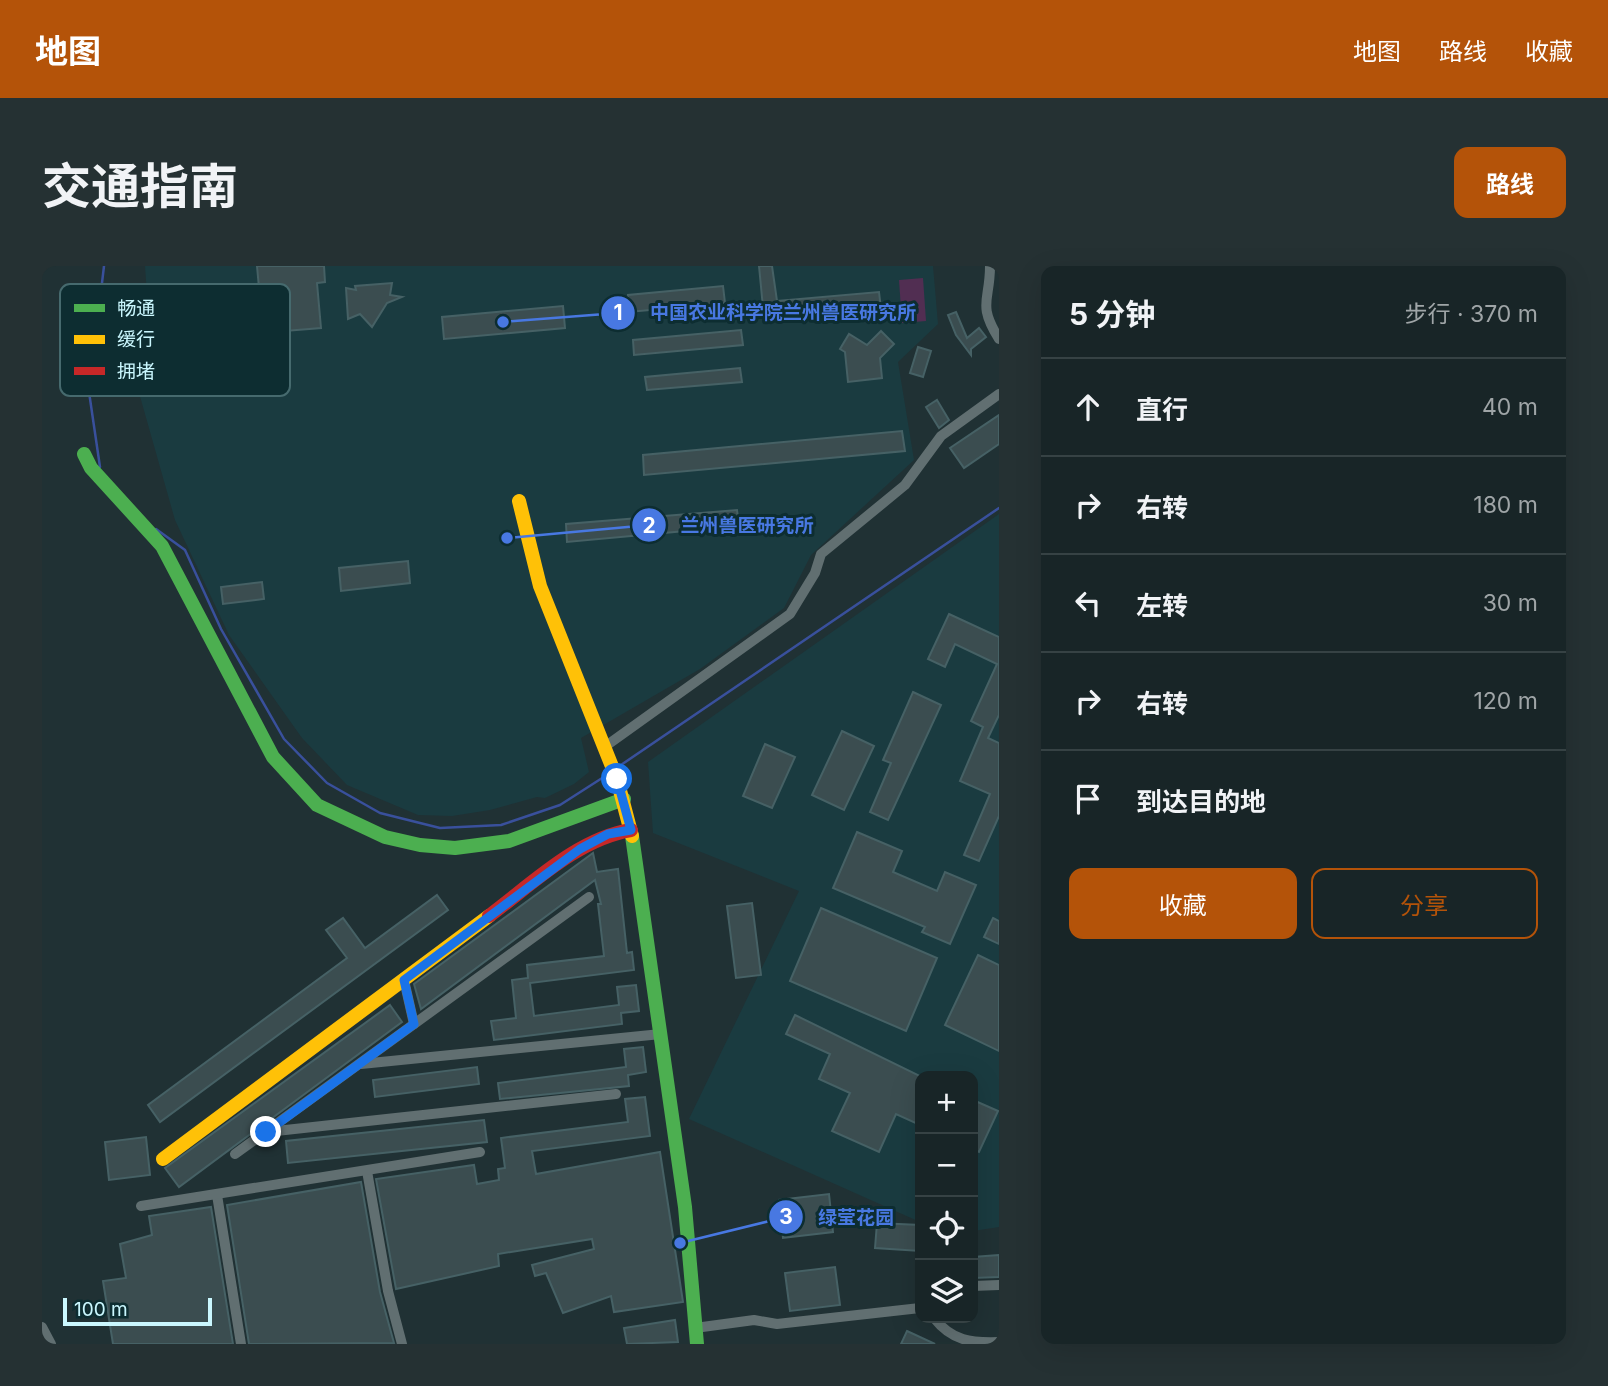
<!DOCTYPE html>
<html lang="zh">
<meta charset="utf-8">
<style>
:root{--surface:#182527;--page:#253133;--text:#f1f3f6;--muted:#9fa5a7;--line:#364244;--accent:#b45309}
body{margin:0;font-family:Inter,"Noto Sans SC",sans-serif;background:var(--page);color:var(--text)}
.controls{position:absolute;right:21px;bottom:21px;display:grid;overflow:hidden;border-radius:14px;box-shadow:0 7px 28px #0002}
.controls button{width:63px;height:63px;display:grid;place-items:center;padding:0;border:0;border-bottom:2px solid var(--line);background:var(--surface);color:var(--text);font:35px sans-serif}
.scale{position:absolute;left:21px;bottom:18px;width:149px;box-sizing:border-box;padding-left:7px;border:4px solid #caf7fe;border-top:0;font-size:19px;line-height:24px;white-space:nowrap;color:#caf7fe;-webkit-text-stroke:5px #0d2d31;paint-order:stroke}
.stop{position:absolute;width:21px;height:21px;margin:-16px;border:5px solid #1a73e8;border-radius:50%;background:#fff}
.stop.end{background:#1a73e8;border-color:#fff;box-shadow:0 2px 7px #0008}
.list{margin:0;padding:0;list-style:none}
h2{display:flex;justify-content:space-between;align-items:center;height:91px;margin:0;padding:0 28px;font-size:30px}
h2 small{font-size:23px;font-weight:400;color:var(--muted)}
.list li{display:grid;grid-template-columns:46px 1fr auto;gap:21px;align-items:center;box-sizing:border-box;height:98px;padding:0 28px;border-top:2px solid var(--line)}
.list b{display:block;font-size:26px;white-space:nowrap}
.list em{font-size:23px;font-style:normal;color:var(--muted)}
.actions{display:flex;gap:14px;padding:21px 28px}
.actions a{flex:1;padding:16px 0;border:2px solid var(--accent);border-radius:14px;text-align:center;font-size:24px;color:var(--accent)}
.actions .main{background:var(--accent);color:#fff}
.icon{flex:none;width:38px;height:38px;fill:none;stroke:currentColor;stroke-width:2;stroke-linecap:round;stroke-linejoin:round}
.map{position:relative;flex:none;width:957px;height:1078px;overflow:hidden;border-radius:14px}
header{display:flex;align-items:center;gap:42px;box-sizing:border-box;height:98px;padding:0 35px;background:var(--accent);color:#fff}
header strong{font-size:33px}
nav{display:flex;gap:38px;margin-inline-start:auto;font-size:24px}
.intro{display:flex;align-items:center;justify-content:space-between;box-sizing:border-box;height:168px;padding:0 42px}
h1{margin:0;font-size:49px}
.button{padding:18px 32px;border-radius:14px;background:var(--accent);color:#fff;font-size:24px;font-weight:700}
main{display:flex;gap:42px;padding:0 42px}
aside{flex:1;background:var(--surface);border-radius:14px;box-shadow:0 7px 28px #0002}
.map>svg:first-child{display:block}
.built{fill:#1a3b40}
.green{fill:#512e52}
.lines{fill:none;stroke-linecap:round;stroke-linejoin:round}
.stream{stroke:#39509c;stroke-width:2.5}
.building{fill:#3b4d50;stroke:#466165;stroke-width:2}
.street{stroke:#616f71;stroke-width:10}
.fast{stroke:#4caf50;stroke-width:14}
.slow{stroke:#ffc107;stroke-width:14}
.jam{stroke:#c62828;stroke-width:14}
.route{stroke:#1a73e8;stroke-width:9}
.key{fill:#0d2d31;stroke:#466a6e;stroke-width:2}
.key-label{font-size:19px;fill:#caf7fe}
.leader{fill:none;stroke:#4878e2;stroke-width:2.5}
.callout-dot{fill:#4878e2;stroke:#0d2d31;stroke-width:2.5}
.mark-label{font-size:21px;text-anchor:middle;font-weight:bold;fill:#fff}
.callout-label{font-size:19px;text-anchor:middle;font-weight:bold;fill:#4878e2;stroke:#0d2d31;stroke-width:6;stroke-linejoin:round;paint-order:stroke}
</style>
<header>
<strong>地图</strong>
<nav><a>地图</a><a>路线</a><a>收藏</a></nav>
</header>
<div class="intro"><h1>交通指南</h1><a class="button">路线</a></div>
<main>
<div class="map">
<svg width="957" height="1078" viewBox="0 0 957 1078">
<rect width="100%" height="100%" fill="#203134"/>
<g class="built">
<path d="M 103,0 L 891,0 L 896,58 L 856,96 L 872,194 L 769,289 L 742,342 L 658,403 L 539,472 L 547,506 L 532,518 L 503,532 L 495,531 L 448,544 L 410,550 L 376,549 L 305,519 L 260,472 L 187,369 L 133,254 L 90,102 L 107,57 Z"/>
<path d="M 957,248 L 957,961 L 931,965 L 931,810 L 878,810 L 878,956 L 647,853 L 757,625 L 611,567 L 606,496 Z"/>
</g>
<path class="green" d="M 881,12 L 884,55 L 860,57 L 857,14 Z"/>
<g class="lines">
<g class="stream">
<path d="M 58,201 L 47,126 L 62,0"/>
<path d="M 114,263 L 143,284 L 179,363 L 242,473 L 285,517 L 338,547 L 398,562 L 459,559 L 518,539 L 568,507"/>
<path d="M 576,501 L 957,242"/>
</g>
</g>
<g class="building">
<path d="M 215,0 L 282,0 L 283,16 L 275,17 L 279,62 L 243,65 L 239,20 L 217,22 Z"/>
<path d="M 717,0 L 730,0 L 735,35 L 837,26 L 839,43 L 722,52 Z"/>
<path d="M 350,17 L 348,29 L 360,31 L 345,37 L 330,61 L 318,48 L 306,53 L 304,22 L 314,24 L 313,20 Z"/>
<path d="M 681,20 L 683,37 L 587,46 L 586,29 Z"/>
<path d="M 521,40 L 523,62 L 402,73 L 400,51 Z"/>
<path d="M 914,46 L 925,72 L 937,62 L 944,71 L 929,83 L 929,89 L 914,69 L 906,49 Z"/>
<path d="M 699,64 L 701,79 L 592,89 L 591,74 Z"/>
<path d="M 839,65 L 852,78 L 838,92 L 840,112 L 806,116 L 803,86 L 798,83 L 807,68 L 825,79 Z"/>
<path d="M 876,81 L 889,85 L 881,111 L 868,107 Z"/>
<path d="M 698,102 L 700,116 L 605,124 L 603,111 Z"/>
<path d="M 895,134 L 907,154 L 897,162 L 884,141 Z"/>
<path d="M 957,149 L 957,178 L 922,202 L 908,182 Z"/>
<path d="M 860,165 L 863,185 L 602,209 L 601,189 Z"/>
<path d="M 695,244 L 697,260 L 525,276 L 524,258 Z"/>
<path d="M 366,295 L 368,317 L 299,325 L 297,302 Z"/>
<path d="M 220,316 L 222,333 L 181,338 L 179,321 Z"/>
<path d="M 907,348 L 957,371 L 957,449 L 946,472 L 957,477 L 957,550 L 937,595 L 922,589 L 948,528 L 918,515 L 941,461 L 929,455 L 955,398 L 913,378 L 903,401 L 886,393 Z"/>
<path d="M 871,426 L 899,439 L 846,554 L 828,546 L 849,497 L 841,494 Z"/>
<path d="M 800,465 L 832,480 L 802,544 L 770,529 Z"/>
<path d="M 723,478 L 753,491 L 730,542 L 701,530 Z"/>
<path d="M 815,566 L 860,585 L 851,606 L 895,625 L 903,606 L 934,619 L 908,678 L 880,666 L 883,661 L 791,622 Z"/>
<path d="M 551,587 L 555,606 L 576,603 L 585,687 L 590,686 L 592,704 L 488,717 L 492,750 L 577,739 L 575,721 L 594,719 L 597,745 L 579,747 L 580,758 L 452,774 L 449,755 L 474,752 L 470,714 L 486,712 L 485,699 L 562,690 L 556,638 L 559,638 L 553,614 L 379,743 L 372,718 Z"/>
<path d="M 395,629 L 406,644 L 118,856 L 106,839 L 305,692 L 284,664 L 301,652 L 323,682 Z"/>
<path d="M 710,637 L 719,709 L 694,712 L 685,640 Z"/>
<path d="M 779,642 L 895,692 L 864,765 L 748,715 Z"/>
<path d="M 951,652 L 957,655 L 957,678 L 942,671 Z"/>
<path d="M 936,689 L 957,699 L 957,785 L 903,759 Z"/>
<path d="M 348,739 L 360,756 L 137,921 L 123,902 Z"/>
<path d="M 753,749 L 878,810 L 878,859 L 854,848 L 837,886 L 790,865 L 808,827 L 777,813 L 788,788 L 744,768 Z"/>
<path d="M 601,781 L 604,806 L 586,809 L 587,820 L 458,833 L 456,817 L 584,801 L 582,783 Z"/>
<path d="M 435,801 L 437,818 L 333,831 L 331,814 Z"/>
<path d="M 603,831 L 608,870 L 490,885 L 494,908 L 618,886 L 641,1036 L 572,1046 L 569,1030 L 521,1047 L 504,1007 L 493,1010 L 490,999 L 552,983 L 550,973 L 456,988 L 457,1000 L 354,1023 L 334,913 L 432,899 L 435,918 L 457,914 L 456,903 L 463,902 L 459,872 L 586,856 L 583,833 Z"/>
<path d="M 931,834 L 956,845 L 937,886 L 931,883 Z"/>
<path d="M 442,854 L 445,876 L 246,897 L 244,875 Z"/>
<path d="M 104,871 L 108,909 L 67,914 L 63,876 Z"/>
<path d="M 319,916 L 338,1026 L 352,1077 L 207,1078 L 185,939 Z"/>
<path d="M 787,928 L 791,966 L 741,972 L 737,934 Z"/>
<path d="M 169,941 L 191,1078 L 71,1078 L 61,1015 L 84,1012 L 78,978 L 110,969 L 107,950 Z"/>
<path d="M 835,957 L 878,959 L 878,985 L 833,982 Z"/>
<path d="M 957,989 L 957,1011 L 931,1012 L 931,991 Z"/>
<path d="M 793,1001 L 798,1039 L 748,1045 L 743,1007 Z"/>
<path d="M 633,1054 L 636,1076 L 585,1078 L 582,1062 Z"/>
<path d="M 865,1065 L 893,1078 L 859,1078 Z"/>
</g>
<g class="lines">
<g class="street">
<path d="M 948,0 C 948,36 935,37 957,73"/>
<path d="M 561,482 L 748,348 L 773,307 L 779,288 L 863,219 L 899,170 L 957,128"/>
<path d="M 362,714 L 372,758"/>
<path d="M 319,798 L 619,768"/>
<path d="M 225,866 L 574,828"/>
<path d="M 193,888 L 547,631"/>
<path d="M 325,905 L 346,1025 L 360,1078"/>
<path d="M 175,929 L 199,1078"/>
<path d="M 99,940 L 438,886"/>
<path d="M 931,1020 L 957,1019"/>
<path d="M 892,1052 C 910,1075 929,1077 957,1076"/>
<path d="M 0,1061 L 9,1078"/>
<path d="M 653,1062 L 712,1054 L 735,1058 L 878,1042"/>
</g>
<g class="fast">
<path d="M 42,188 L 49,202 L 120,280 L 231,491 L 275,539 L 343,571 L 378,579 L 413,582 L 467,575 L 582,533"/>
<path d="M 590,570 L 643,941 L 655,1078"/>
</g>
<g class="slow">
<path d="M 477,235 L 498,320 L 575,513 L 590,570"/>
<path d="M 121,893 L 447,650"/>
</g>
<path class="jam" d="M 447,650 C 490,618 535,573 589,564"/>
</g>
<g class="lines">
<path class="route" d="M 224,866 L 372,758 L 362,714 L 538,583 L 566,568 L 589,564 L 575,513"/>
</g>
<rect x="18" y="18" width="230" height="112" rx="10" class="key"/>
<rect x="32" y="38" width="31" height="8" fill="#4caf50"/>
<rect x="32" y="69" width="31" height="9" fill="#ffc107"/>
<rect x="32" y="101" width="31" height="8" fill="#c62828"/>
<g class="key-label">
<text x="75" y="49">畅通</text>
<text x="75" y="80">缓行</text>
<text x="75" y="112">拥堵</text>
</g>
<path class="leader" d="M461 56L576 47M465 272L607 259M638 977L744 951"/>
<g class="callout-dot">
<circle cx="461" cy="56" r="7"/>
<circle cx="465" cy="272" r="7"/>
<circle cx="638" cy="977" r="7"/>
<circle cx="576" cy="47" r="18"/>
<circle cx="607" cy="259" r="18"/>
<circle cx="744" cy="951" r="18"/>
</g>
<g class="mark-label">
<text x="576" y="54">1</text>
<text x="607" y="267">2</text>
<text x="744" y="958">3</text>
</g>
<g class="callout-label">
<text x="741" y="53">中国农业科学院兰州兽医研究所</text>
<text x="705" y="266">兰州兽医研究所</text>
<text x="814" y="958">绿莹花园</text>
</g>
</svg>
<div class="controls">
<button>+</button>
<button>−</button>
<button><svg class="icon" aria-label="locate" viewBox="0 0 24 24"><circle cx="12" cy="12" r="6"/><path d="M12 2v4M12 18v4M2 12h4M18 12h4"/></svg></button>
<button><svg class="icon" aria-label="layers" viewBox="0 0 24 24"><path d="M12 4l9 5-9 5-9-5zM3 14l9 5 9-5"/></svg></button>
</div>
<div class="scale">100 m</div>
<div class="stop" style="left:575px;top:513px"></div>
<div class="stop end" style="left:224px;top:866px"></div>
</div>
<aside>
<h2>5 分钟<small>步行 · 370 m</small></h2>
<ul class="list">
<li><svg class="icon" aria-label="ahead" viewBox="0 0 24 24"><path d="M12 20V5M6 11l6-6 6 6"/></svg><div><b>直行</b></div><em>40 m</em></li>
<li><svg class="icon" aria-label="right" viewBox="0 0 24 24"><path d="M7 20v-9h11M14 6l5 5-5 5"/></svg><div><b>右转</b></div><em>180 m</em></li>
<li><svg class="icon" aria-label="left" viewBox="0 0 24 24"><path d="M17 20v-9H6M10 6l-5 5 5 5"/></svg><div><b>左转</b></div><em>30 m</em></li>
<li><svg class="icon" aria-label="right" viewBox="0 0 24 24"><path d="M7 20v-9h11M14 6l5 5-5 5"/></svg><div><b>右转</b></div><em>120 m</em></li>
<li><svg class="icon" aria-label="arrive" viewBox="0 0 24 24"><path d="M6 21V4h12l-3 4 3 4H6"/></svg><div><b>到达目的地</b></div></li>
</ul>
<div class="actions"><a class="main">收藏</a><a>分享</a></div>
</aside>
</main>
